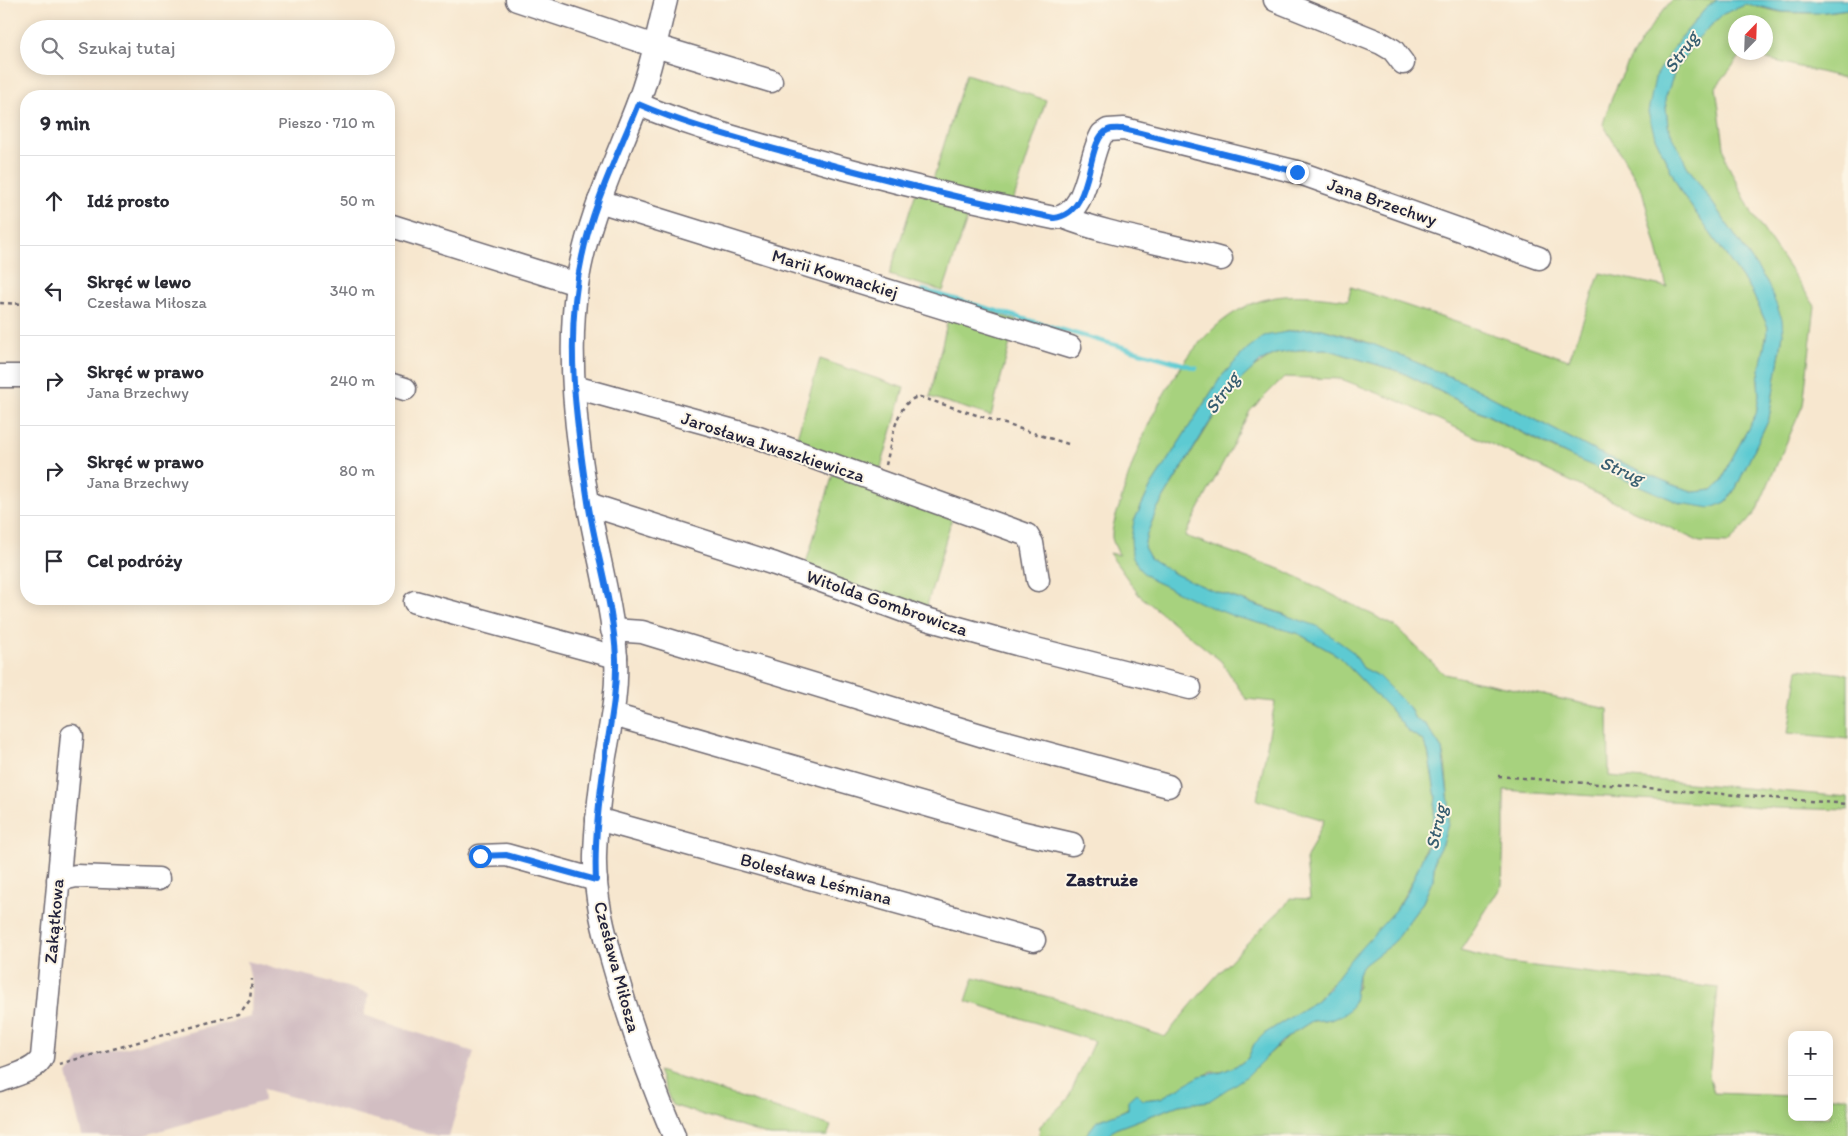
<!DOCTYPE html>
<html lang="pl">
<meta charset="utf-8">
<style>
:root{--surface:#fff;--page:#f2f2f3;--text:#2b2b33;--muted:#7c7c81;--line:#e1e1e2}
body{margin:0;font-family:Itim,sans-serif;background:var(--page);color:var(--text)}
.controls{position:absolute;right:15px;bottom:15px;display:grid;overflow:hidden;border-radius:10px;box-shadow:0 2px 12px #0003}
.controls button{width:45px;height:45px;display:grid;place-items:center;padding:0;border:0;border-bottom:1px solid var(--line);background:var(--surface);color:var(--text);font:25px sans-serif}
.compass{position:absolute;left:1728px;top:15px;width:45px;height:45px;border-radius:50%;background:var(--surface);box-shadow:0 2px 12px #0003;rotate:23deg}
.stop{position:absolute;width:15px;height:15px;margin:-11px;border:4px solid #1a73e8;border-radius:50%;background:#fff}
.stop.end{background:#1a73e8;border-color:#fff;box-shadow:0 1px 5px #0008}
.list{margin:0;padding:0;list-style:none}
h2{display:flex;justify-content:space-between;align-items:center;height:65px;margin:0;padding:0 20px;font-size:21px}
h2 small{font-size:16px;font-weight:400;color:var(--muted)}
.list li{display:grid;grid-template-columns:32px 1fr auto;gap:15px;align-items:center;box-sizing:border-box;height:90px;padding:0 20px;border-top:1px solid var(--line)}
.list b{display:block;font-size:19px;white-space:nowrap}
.list p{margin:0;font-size:16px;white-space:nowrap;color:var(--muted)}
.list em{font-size:16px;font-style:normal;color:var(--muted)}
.icon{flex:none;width:28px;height:28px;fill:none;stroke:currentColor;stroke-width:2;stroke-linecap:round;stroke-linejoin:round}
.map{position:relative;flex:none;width:1848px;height:1136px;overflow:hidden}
.search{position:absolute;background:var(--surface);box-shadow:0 2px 12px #0003;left:20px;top:20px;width:375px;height:55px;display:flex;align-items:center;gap:12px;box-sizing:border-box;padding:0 18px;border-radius:28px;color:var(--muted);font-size:19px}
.panel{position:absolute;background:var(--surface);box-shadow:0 2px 12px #0003;left:20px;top:90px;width:375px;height:515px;border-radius:20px}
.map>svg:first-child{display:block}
.industrial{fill:#d2bec2}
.green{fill:#a7d27e;stroke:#647a5c;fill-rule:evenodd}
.water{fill:#5dcad2;stroke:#407686}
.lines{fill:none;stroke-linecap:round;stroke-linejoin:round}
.stream{stroke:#5dcad2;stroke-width:4.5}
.minor-casing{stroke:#6d676f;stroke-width:25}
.path{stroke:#6d676f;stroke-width:2.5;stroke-dasharray:4 4;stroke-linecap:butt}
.minor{stroke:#fff;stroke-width:22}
.route{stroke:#1a73e8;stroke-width:6}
.labels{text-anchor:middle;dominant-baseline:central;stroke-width:4;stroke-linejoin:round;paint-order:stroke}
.street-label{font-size:18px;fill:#22223b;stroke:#fcf5e5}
.water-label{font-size:19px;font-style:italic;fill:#375d70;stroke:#fcf5e5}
.neighbourhood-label{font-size:19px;font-weight:bold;fill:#22223b;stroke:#fcf5e5}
</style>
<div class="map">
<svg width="1848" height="1136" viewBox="0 0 1848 1136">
<rect width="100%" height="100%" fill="#fcf5e5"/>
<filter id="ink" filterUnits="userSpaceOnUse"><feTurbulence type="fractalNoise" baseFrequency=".02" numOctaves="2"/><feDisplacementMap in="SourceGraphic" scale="10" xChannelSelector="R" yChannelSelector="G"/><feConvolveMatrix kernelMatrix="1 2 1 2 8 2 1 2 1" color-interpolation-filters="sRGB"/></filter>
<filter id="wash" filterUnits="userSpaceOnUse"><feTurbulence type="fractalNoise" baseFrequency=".0096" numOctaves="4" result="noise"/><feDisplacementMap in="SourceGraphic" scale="20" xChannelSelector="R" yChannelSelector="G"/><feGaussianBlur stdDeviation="1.12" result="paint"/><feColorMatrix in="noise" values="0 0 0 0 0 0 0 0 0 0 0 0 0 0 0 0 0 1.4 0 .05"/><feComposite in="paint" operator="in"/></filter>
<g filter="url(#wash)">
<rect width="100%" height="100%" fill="#f7e7cf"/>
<path class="industrial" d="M 247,961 L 318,978 L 369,994 L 364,1015 L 474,1052 L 449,1136 L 438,1136 L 263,1089 L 264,1101 L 142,1136 L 82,1136 L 67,1074 L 80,1059 L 251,1017 L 252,986 Z"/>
<g class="green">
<path d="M 1672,0 L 1717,0 L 1706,8 L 1675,45 L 1655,78 L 1655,137 L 1681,192 L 1752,292 L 1768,327 L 1758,380 L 1759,396 L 1756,414 L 1730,462 L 1722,481 L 1712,490 L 1695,492 L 1676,486 L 1595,451 L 1463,382 L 1415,362 L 1359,339 L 1322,329 L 1304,329 L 1285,332 L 1247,349 L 1221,377 L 1151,486 L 1134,521 L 1152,580 L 1236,617 L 1297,633 L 1337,655 L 1390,709 L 1407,730 L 1423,741 L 1428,751 L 1436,797 L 1433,823 L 1419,869 L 1396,910 L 1316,1001 L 1264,1034 L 1254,1044 L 1248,1058 L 1240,1064 L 1222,1072 L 1211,1072 L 1161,1098 L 1143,1100 L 1113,1116 L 1097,1121 L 1085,1136 L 1039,1136 L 1040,1126 L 1068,1099 L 1094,1041 L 966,1001 L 974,977 L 1064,1001 L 1165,1037 C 1202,990 1241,947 1285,906 L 1290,898 L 1310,899 L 1306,860 L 1324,820 L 1257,800 L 1275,702 L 1246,699 L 1221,661 L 1139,595 L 1109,553 L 1119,555 C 1117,550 1113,543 1112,538 C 1111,526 1119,509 1122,497 C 1140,433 1183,335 1247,306 C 1281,290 1313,296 1348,300 L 1351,287 L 1569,360 L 1600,273 L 1667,287 L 1642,190 L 1603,124 C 1617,77 1640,37 1672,0 Z"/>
<path d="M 1745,5 C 1758,6 1768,10 1780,12 C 1802,14 1826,13 1848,9 L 1848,79 L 1743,53 L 1716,87 L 1726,161 L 1753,215 L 1815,306 L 1803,405 L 1756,512 L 1729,543 L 1700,542 L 1401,402 L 1341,379 L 1284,377 L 1250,411 L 1185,536 L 1283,570 L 1395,626 L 1444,674 L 1608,709 L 1609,776 L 1848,797 L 1848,810 L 1775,808 L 1504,790 L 1504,835 L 1502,885 L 1460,951 L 1508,963 L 1718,988 L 1709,1076 L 1714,1093 L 1792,1096 L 1792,1117 L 1829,1117 L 1829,1097 L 1848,1097 L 1848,1136 L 1107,1136 L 1115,1129 L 1179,1105 L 1209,1101 L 1259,1063 L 1293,1033 L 1312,1021 L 1333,1019 L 1358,987 L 1358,973 L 1364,964 L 1393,943 L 1423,902 L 1428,890 L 1433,879 L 1435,857 L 1442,844 L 1448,824 L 1449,803 L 1445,763 L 1442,749 L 1426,725 L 1415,719 L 1409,707 L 1377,675 L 1363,668 L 1353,652 L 1284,614 L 1211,590 L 1175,574 L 1150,558 L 1144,547 L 1147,534 L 1157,509 L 1231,389 L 1246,373 L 1275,354 L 1298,350 L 1326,349 L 1401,372 L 1554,449 L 1680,503 L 1726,502 L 1736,488 L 1769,418 L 1783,334 L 1767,282 L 1687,166 L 1676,145 L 1668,126 L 1665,99 L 1675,71 L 1698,38 L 1723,14 ZM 1736,22 L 1766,22 L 1766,52 L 1736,52 Z"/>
<path d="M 966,74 L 1046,100 L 1012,205 L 931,186 Z"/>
<path d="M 916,192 L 972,205 L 943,291 L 889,275 Z"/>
<path d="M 952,301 L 1016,320 L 991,416 L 930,397 Z"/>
<path d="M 820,359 L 904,388 L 878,478 L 794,447 Z"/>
<path d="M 833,474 L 953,514 L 924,616 L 803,573 Z"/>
<path d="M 1798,669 L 1848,674 L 1848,739 L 1788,733 Z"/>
<path d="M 658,1071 L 831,1126 L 827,1136 L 770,1136 L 672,1105 Z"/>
</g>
<path class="water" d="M 1717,0 L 1848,0 L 1848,9 L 1817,13 L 1783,12 L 1758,6 L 1745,5 L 1723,14 L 1698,38 L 1675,71 L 1665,99 L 1668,126 L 1687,166 L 1767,282 L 1782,319 L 1783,334 L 1769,418 L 1736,488 L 1726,502 L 1711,508 L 1680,503 L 1574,458 L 1401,372 L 1326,349 L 1298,350 L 1275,354 L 1260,362 L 1231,389 L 1203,433 L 1157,509 L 1147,534 L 1144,547 L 1150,558 L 1175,574 L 1211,590 L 1317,626 L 1353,652 L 1363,668 L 1377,675 L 1409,707 L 1415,719 L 1426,725 L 1442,749 L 1449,803 L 1448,824 L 1442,844 L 1435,857 L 1433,879 L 1423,902 L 1393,943 L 1364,965 L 1358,973 L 1354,1003 L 1346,1013 L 1333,1019 L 1312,1021 L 1293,1033 L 1281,1042 L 1247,1076 L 1209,1101 L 1179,1105 L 1115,1129 L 1107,1136 L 1085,1136 L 1097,1121 L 1128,1109 L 1128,1100 L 1136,1093 L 1143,1100 L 1161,1098 L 1200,1076 L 1222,1072 L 1240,1064 L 1248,1058 L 1254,1044 L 1264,1034 L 1316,1001 L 1327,991 L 1350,960 L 1396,910 L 1408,891 L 1427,847 L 1433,823 L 1436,797 L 1428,751 L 1423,741 L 1407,730 L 1390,709 L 1337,655 L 1297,633 L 1236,617 L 1203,604 L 1152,580 L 1140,570 L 1132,555 L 1131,538 L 1134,521 L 1151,486 L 1221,377 L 1247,349 L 1264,336 L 1304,329 L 1322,329 L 1375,345 L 1463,382 L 1595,451 L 1676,486 L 1695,492 L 1712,490 L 1722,481 L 1730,462 L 1756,414 L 1759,396 L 1758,380 L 1768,327 L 1752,292 L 1681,192 L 1655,137 L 1648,112 L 1655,78 L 1675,45 L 1706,8 Z"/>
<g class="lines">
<path class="stream" d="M 923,290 L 1196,368"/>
</g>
</g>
<g filter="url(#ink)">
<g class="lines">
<g class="minor-casing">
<g id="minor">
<path d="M 517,0 L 655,46 L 771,81"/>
<path d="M 666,0 C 657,36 650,73 636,108 C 614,165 586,223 577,285 C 567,353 576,440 589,507 C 598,557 612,606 616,657 C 618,691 611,723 605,756 C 600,789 596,822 595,855 C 594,894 604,933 615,970 C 631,1027 651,1082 674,1136"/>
<path d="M 1275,0 L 1381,43 L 1393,50 L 1403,63"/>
<path d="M 638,104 C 684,124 733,137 782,151 C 872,177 962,199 1054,218 C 1089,215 1087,159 1102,134 L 1108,130 L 1124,129 L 1297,172 L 1539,258"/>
<path d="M 599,201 L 1070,347"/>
<path d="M 1063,217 C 1114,237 1169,243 1221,259"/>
<path d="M 389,225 L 577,284"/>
<path d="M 0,376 L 26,376"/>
<path d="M 389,384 L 405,389"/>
<path d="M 575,387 L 756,437 L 1027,535 L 1032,543 L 1038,580"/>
<path d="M 588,504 L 775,564 L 923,618 L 1020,645 L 1190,688"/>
<path d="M 415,602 L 616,657"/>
<path d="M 612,630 L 642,632 L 987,737 L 1168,786"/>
<path d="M 613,715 L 1024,833 L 1072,844"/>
<path d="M 597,819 L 1034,940"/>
<path d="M 480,856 L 506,855 L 596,880"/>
<path d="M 58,880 L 76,876 L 158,879"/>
<path d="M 0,1081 C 14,1075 36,1071 42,1057 L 72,736"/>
</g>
</g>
<g class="path">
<path d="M 0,303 L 26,304"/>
<path d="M 886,465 C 891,445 896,398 920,397 L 1068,444"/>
<path d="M 1498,776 L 1848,804"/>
<path d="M 59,1064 L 239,1014 L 250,1000 L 252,979"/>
</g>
<use href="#minor" class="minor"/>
</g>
</g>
<g class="lines" filter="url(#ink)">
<path class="route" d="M 480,856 L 506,855 L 596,880 C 594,839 599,798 605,758 C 610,725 617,693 616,659 C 614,606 596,554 588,502 C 576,422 564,337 582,257 C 593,204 618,154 638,104 C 684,124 733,137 782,151 C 872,177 962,199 1054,218 C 1096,214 1084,140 1108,130 C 1113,128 1119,129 1124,129 L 1297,172"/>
</g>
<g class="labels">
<g class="street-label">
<text transform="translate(1382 202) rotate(19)">Jana Brzechwy</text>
<text transform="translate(835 274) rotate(17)">Marii Kownackiej</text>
<text transform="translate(773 447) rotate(18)">Jarosława Iwaszkiewicza</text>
<text transform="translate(887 603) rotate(19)">Witolda Gombrowicza</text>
<text transform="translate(816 879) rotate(15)">Bolesława Leśmiana</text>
<text transform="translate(54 921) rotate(-85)">Zakątkowa</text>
<text transform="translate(617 967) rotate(75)">Czesława Miłosza</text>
</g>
<g class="water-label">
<text transform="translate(1681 52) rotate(-55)">Strug</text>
<text transform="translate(1222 393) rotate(-55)">Strug</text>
<text transform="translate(1622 470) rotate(23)">Strug</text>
<text transform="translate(1436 827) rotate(-78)">Strug</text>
</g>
<g class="neighbourhood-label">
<text x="1102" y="879">Zastruże</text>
</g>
</g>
</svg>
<div class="controls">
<button>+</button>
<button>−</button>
</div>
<svg class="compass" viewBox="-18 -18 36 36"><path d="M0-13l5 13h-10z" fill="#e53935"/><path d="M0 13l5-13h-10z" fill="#7c7c81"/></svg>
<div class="stop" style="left:480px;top:856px"></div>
<div class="stop end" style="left:1297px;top:172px"></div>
<div class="search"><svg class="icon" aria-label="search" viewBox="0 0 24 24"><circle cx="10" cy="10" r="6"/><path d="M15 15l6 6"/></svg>Szukaj tutaj</div>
<section class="panel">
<h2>9 min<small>Pieszo · 710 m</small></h2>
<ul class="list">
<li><svg class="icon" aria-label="ahead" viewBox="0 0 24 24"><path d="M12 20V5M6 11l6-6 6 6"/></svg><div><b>Idź prosto</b></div><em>50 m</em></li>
<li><svg class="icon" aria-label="left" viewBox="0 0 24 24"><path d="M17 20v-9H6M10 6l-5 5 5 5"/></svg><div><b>Skręć w lewo</b><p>Czesława Miłosza</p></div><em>340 m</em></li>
<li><svg class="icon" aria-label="right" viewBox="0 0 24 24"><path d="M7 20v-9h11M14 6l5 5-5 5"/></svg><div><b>Skręć w prawo</b><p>Jana Brzechwy</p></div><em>240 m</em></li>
<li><svg class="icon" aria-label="right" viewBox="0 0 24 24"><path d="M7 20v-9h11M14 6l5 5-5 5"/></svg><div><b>Skręć w prawo</b><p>Jana Brzechwy</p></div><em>80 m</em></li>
<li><svg class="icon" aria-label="arrive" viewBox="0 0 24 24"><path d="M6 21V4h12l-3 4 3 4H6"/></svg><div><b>Cel podróży</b></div></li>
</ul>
</section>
</div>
